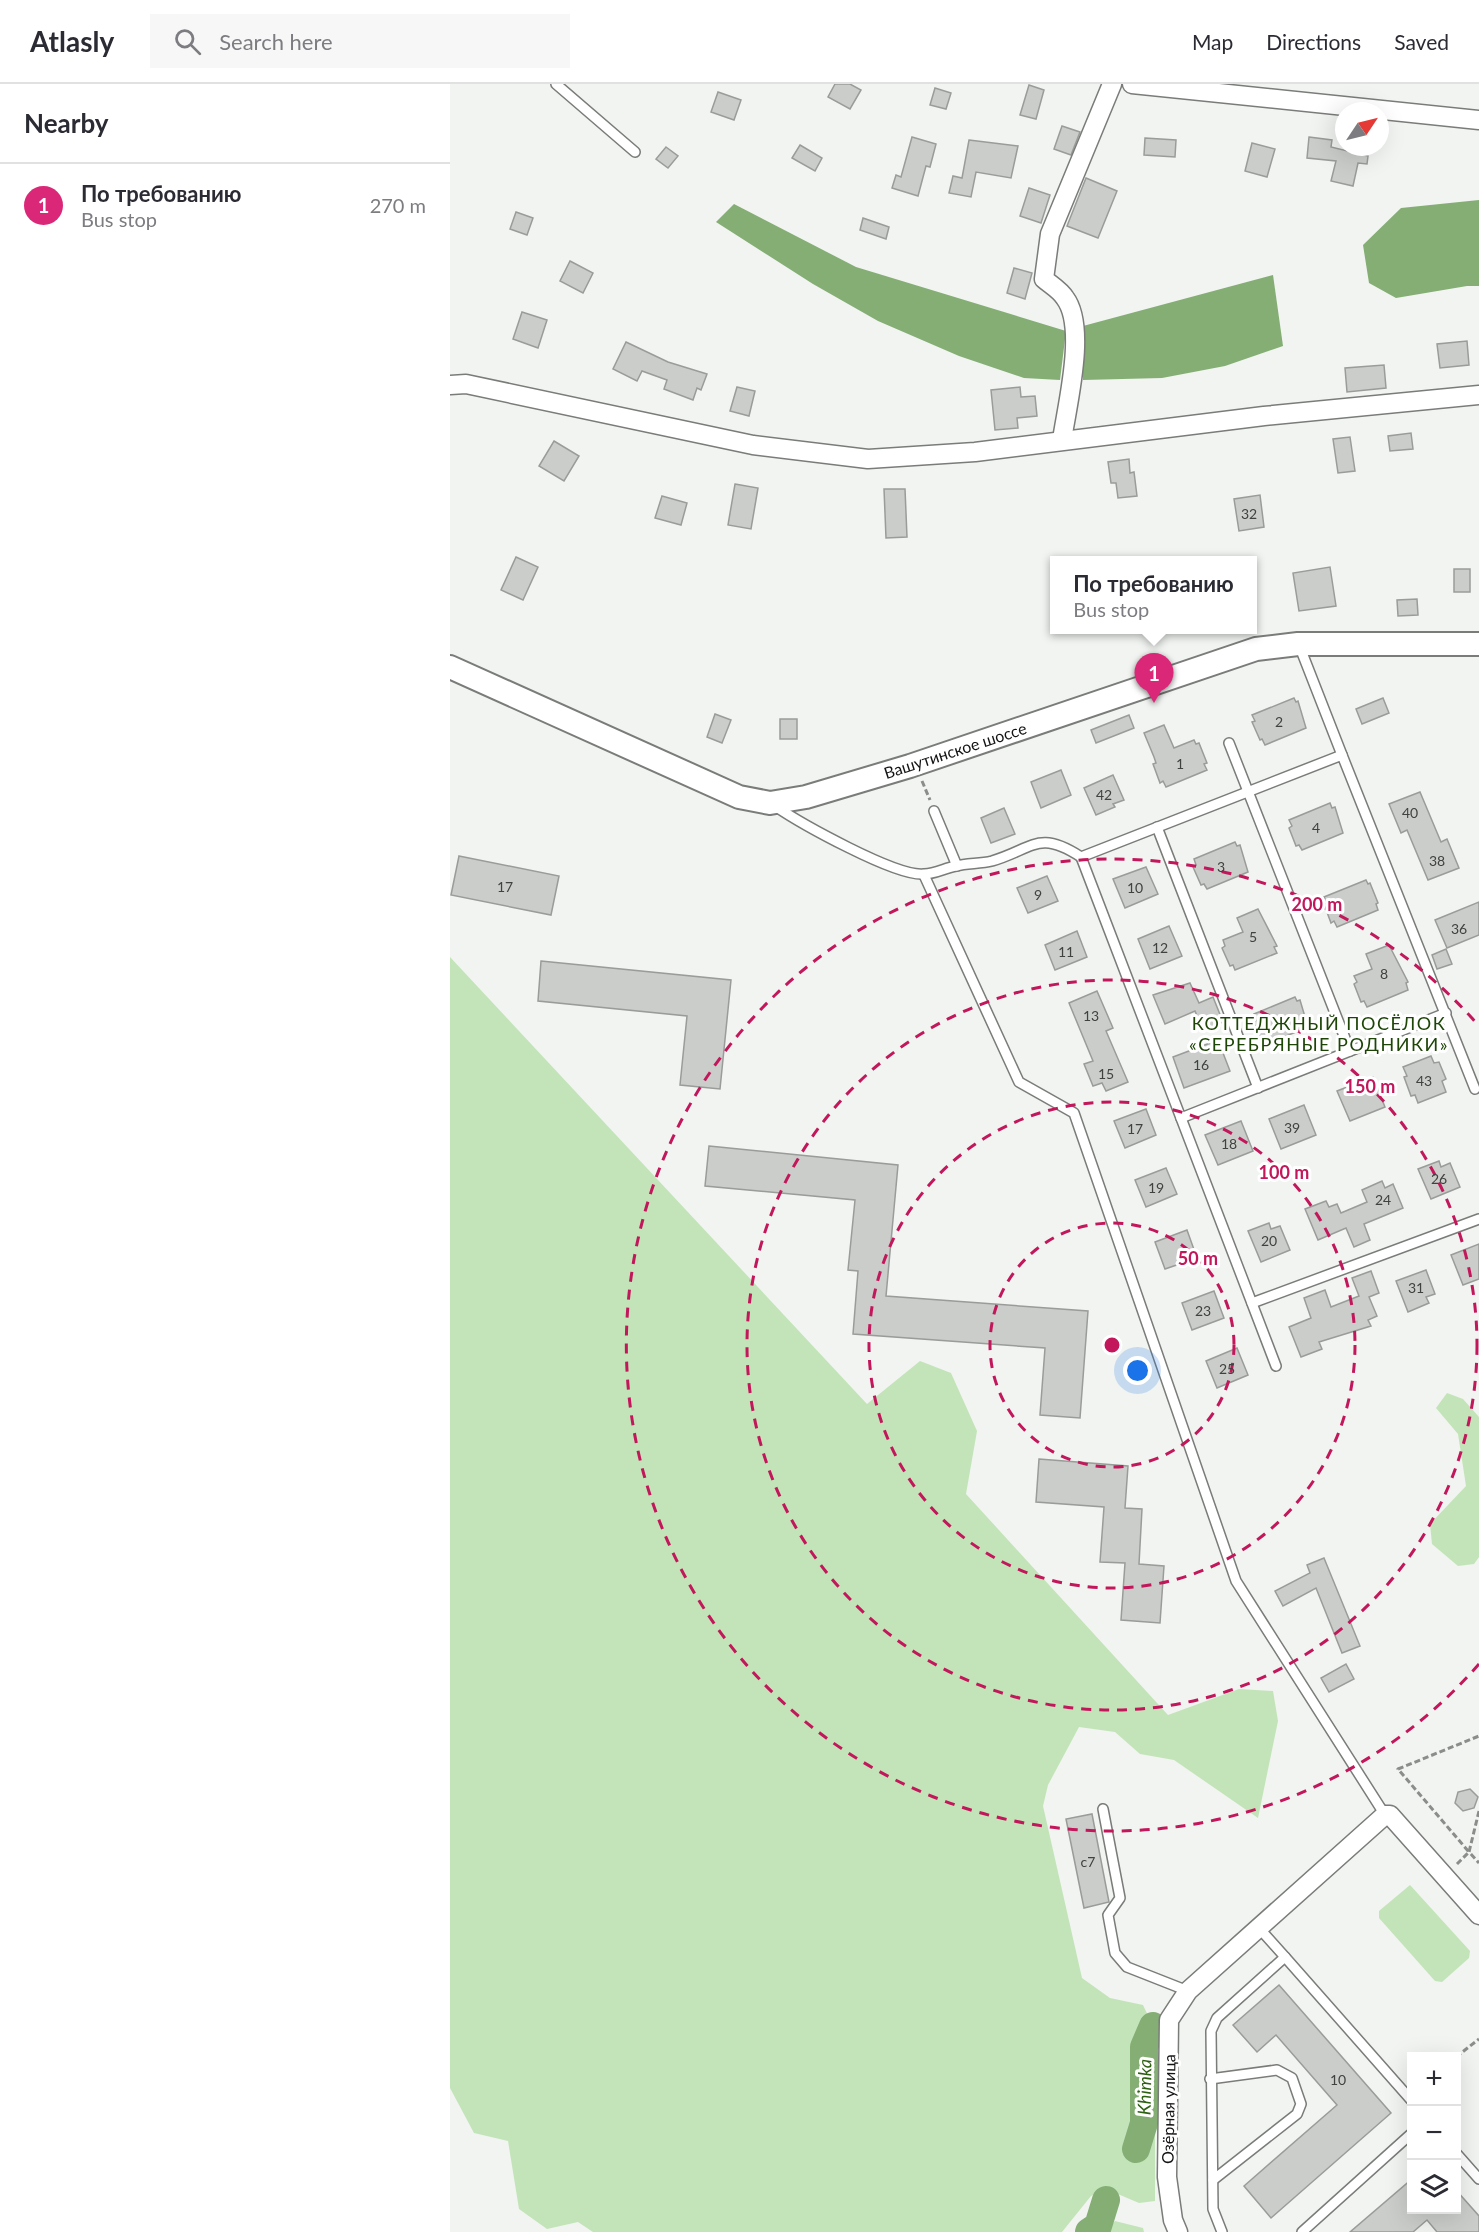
<!DOCTYPE html>
<meta charset="utf-8">
<style>
:root{--surface:#fff;--page:#f7f7f7;--text:#2b2b33;--muted:#7c7c81;--line:#e1e1e2;--accent:#db2777}
body{margin:0;font-family:Lato,sans-serif;background:var(--page);color:var(--text)}
.controls{position:absolute;right:18px;bottom:18px;display:grid;overflow:hidden;border-radius:0px;box-shadow:0 6px 24px #0002}
.controls button{width:54px;height:54px;display:grid;place-items:center;padding:0;border:0;border-bottom:2px solid var(--line);background:var(--surface);color:var(--text);font:30px sans-serif}
.compass{position:absolute;left:885px;top:18px;width:54px;height:54px;border-radius:50%;background:var(--surface);box-shadow:0 6px 24px #0002;rotate:55deg}
.you{position:absolute;left:688px;top:1287px;width:21px;height:21px;margin:-15px;border:4px solid #fff;border-radius:50%;background:#1a73e8;box-shadow:0 0 0 9px #1a73e833}
.badge{display:grid;place-items:center;width:39px;height:39px;border-radius:50%;background:var(--accent);color:#fff;font-size:20px;font-weight:700}
.pin{position:absolute;translate:-50% -50px;filter:drop-shadow(0 2px 3px #0008)}
.pin::after{content:'';position:absolute;top:32px;width:21px;height:18px;background:inherit;clip-path:polygon(0 0,100% 0,50% 100%)}
.popup{position:absolute;left:600px;top:472px;width:207px;height:78px;box-sizing:border-box;display:grid;place-content:center;border-radius:0px;background:var(--surface);filter:drop-shadow(0 2px 4px #0005);font-size:20px;white-space:nowrap;color:var(--muted)}
.popup b{font-size:22px;color:var(--text)}
.popup::after{content:'';position:absolute;left:50%;top:100%;margin-left:-12px;border:12px solid transparent;border-top-color:var(--surface)}
.list{margin:0;padding:0;list-style:none}
h2{display:flex;justify-content:space-between;align-items:center;height:78px;margin:0;padding:0 24px;font-size:26px}
h2 small{font-size:20px;font-weight:400;color:var(--muted)}
.list li{display:grid;grid-template-columns:39px 1fr auto;gap:18px;align-items:center;box-sizing:border-box;height:84px;padding:0 24px;border-top:2px solid var(--line)}
.list b{display:block;font-size:22px;white-space:nowrap}
.list p{margin:0;font-size:20px;white-space:nowrap;color:var(--muted)}
.list em{font-size:20px;font-style:normal;color:var(--muted)}
.icon{flex:none;width:33px;height:33px;fill:none;stroke:currentColor;stroke-width:2;stroke-linecap:round;stroke-linejoin:round}
.map{position:relative;flex:none;width:1029px;height:2148px;overflow:hidden}
header{display:flex;align-items:center;gap:36px;box-sizing:border-box;height:84px;padding:0 30px;background:var(--surface);border-bottom:2px solid var(--line)}
header strong{font-size:28px}
nav{display:flex;gap:33px;margin-inline-start:auto;font-size:21px}
.search{width:420px;height:54px;background:var(--page);display:flex;align-items:center;gap:15px;box-sizing:border-box;padding:0 21px;border-radius:0px;color:var(--muted);font-size:22px}
main{display:flex}
aside{flex:1;background:var(--surface)}
.map>svg:first-child{display:block}
.green{fill:#c3e4b8}
.water{fill:#84ae74}
.lines{fill:none;stroke-linecap:round;stroke-linejoin:round}
.river{stroke:#84ae74;stroke-width:28}
.building{fill:#cacdca;stroke:#9a9c99;stroke-width:1.5}
.service-casing{stroke:#7a7c79;stroke-width:12}
.minor-casing{stroke:#7a7c79;stroke-width:21}
.tertiary-casing{stroke:#7a7c79;stroke-width:26}
.path{stroke:#8a8d8a;stroke-width:3;stroke-dasharray:6 3;stroke-linecap:butt}
.service{stroke:#fff;stroke-width:9}
.minor{stroke:#fff;stroke-width:18}
.tertiary{stroke:#fff;stroke-width:22}
.ring{fill:none;stroke:#c2185b;stroke-width:3;stroke-dasharray:10 8}
.labels{text-anchor:middle;dominant-baseline:central;stroke-width:6;stroke-linejoin:round;paint-order:stroke}
.number-label{font-size:14px;fill:#404240}
.street-label{font-size:16px;fill:#121312;stroke:#fff}
.neighbourhood-label{font-size:18px;letter-spacing:1.5px;fill:#1d4506;stroke:#fff}
.water-label{font-size:18px;font-style:italic;fill:#2c6111;stroke:#fff}
.centre{fill:#c2185b;stroke:#fff;stroke-width:3}
.ring-label{font-size:18px;text-anchor:middle;font-weight:bold;fill:#c2185b;stroke:#fff;stroke-width:6;stroke-linejoin:round;paint-order:stroke}
</style>
<header>
<strong>Atlasly</strong>
<div class="search"><svg class="icon" aria-label="search" viewBox="0 0 24 24"><circle cx="10" cy="10" r="6"/><path d="M15 15l6 6"/></svg>Search here</div>
<nav><a>Map</a><a>Directions</a><a>Saved</a></nav>
</header>
<main>
<aside>
<h2>Nearby<small></small></h2>
<ul class="list">
<li><span class="badge">1</span><div><b>По требованию</b><p>Bus stop</p></div><em>270 m</em></li>
</ul>
</aside>
<div class="map">
<svg width="1029" height="2148" viewBox="0 0 1029 2148">
<rect width="100%" height="100%" fill="#f1f4f1"/>
<g class="green">
<path d="M 0,873 L 417,1320 L 470,1277 L 501,1289 L 527,1347 L 516,1410 L 718,1631 L 789,1605 L 823,1607 L 828,1637 L 808,1734 L 724,1676 L 690,1670 L 665,1648 L 629,1643 L 598,1701 L 593,1722 L 632,1894 L 660,1914 L 693,1921 L 703,1942 L 694,1963 L 705,2004 L 705,2117 L 689,2119 L 656,2105 L 641,2112 L 612,2148 L 143,2148 L 128,2138 L 97,2145 L 69,2125 L 58,2057 L 24,2049 L 0,2004 Z"/>
<path d="M 997,1309 L 1013,1315 L 1029,1333 L 1029,1473 L 1024,1480 L 1008,1482 L 982,1460 L 980,1440 L 1016,1402 L 1008,1350 L 986,1324 Z"/>
<path d="M 960,1801 L 1020,1867 L 1019,1874 L 992,1898 L 985,1897 L 929,1834 L 929,1827 Z"/>
<path d="M 665,2137 L 693,2144 L 694,2148 L 655,2148 Z"/>
</g>
<g class="water">
<path d="M 1029,116 L 1029,202 L 1017,202 L 946,214 L 919,199 L 913,161 L 951,124 Z"/>
<path d="M 284,120 L 406,183 L 616,247 L 610,296 L 574,294 L 509,272 L 428,237 L 363,200 L 266,138 Z"/>
<path d="M 823,191 L 833,262 L 775,282 L 712,294 L 633,296 L 633,242 Z"/>
</g>
<g class="lines">
<g class="river">
<path d="M 686,2065 L 694,2039 L 694,1963 L 703,1942"/>
<path d="M 639,2148 L 648,2142 L 656,2116"/>
</g>
</g>
<g class="building">
<path d="M 385,0 L 400,0 L 411,6 L 400,25 L 378,13 Z"/>
<path d="M 579,1 L 594,6 L 586,35 L 570,31 Z"/>
<path d="M 485,4 L 501,9 L 496,25 L 480,21 Z"/>
<path d="M 268,8 L 291,16 L 284,36 L 261,28 Z"/>
<path d="M 612,42 L 630,48 L 621,71 L 604,65 Z"/>
<path d="M 462,53 L 486,60 L 480,83 L 476,82 L 468,112 L 442,104 L 446,91 L 451,93 Z"/>
<path d="M 859,53 L 882,56 L 881,63 L 918,72 L 917,80 L 908,79 L 903,102 L 881,97 L 886,77 L 857,74 Z"/>
<path d="M 695,54 L 726,56 L 725,73 L 694,71 Z"/>
<path d="M 519,56 L 568,62 L 561,94 L 526,88 L 521,113 L 499,109 L 503,92 L 512,94 Z"/>
<path d="M 802,59 L 825,65 L 817,93 L 795,87 Z"/>
<path d="M 350,61 L 372,74 L 365,87 L 342,74 Z"/>
<path d="M 216,63 L 228,72 L 218,84 L 206,75 Z"/>
<path d="M 636,94 L 667,107 L 648,154 L 617,142 Z"/>
<path d="M 579,104 L 600,111 L 591,139 L 570,132 Z"/>
<path d="M 66,128 L 83,134 L 77,151 L 60,145 Z"/>
<path d="M 413,134 L 439,143 L 436,155 L 410,146 Z"/>
<path d="M 120,177 L 143,189 L 133,209 L 110,197 Z"/>
<path d="M 564,184 L 582,189 L 575,215 L 557,209 Z"/>
<path d="M 72,228 L 97,236 L 88,264 L 63,255 Z"/>
<path d="M 1017,257 L 1019,281 L 990,284 L 987,260 Z"/>
<path d="M 176,258 L 218,278 L 257,290 L 251,306 L 247,304 L 243,316 L 214,305 L 217,296 L 192,287 L 187,297 L 163,285 Z"/>
<path d="M 934,281 L 936,304 L 897,308 L 895,284 Z"/>
<path d="M 287,303 L 305,307 L 299,332 L 280,327 Z"/>
<path d="M 570,303 L 571,313 L 585,312 L 587,332 L 567,334 L 568,344 L 545,346 L 541,306 Z"/>
<path d="M 961,349 L 963,365 L 940,367 L 938,352 Z"/>
<path d="M 900,353 L 905,387 L 888,389 L 883,355 Z"/>
<path d="M 104,357 L 129,372 L 114,397 L 89,382 Z"/>
<path d="M 679,375 L 680,389 L 684,388 L 687,412 L 668,414 L 666,399 L 661,399 L 658,378 Z"/>
<path d="M 285,400 L 308,404 L 301,445 L 278,441 Z"/>
<path d="M 434,405 L 455,405 L 457,453 L 436,454 Z"/>
<path d="M 810,411 L 814,443 L 789,447 L 784,415 Z"/>
<path d="M 212,412 L 237,419 L 231,441 L 205,434 Z"/>
<path d="M 66,473 L 88,483 L 73,516 L 51,506 Z"/>
<path d="M 880,483 L 886,522 L 849,527 L 843,489 Z"/>
<rect x="1004" y="485" width="16" height="23"/>
<path d="M 967,515 L 968,531 L 948,532 L 947,516 Z"/>
<path d="M 844,614 L 846,618 L 848,617 L 856,644 L 815,661 L 812,655 L 810,656 L 802,638 L 805,637 L 802,631 Z"/>
<path d="M 933,614 L 939,629 L 912,640 L 906,625 Z"/>
<path d="M 265,630 L 281,636 L 272,659 L 257,653 Z"/>
<path d="M 679,631 L 684,644 L 646,659 L 641,646 Z"/>
<rect x="330" y="635" width="17" height="20"/>
<path d="M 714,641 L 724,664 L 744,656 L 746,660 L 749,659 L 757,679 L 754,680 L 757,686 L 716,703 L 713,697 L 710,699 L 703,680 L 706,679 L 704,673 L 694,649 Z"/>
<path d="M 611,686 L 621,711 L 591,724 L 581,698 Z"/>
<path d="M 663,691 L 674,716 L 663,720 L 665,723 L 646,731 L 634,704 Z"/>
<path d="M 970,708 L 991,758 L 997,755 L 1009,784 L 978,796 L 957,746 L 951,749 L 939,720 Z"/>
<path d="M 880,719 L 882,724 L 885,723 L 893,749 L 852,766 L 849,761 L 846,762 L 839,744 L 842,742 L 839,736 Z"/>
<path d="M 554,724 L 565,750 L 541,759 L 531,734 Z"/>
<path d="M 785,758 L 787,762 L 790,761 L 798,788 L 757,805 L 754,800 L 751,801 L 743,783 L 746,781 L 744,775 Z"/>
<path d="M 9,772 L 109,792 L 101,831 L 1,811 Z"/>
<path d="M 696,783 L 708,810 L 675,824 L 663,795 Z"/>
<path d="M 597,792 L 608,817 L 578,829 L 567,804 Z"/>
<path d="M 916,796 L 918,800 L 920,799 L 928,819 L 926,820 L 928,826 L 887,843 L 884,837 L 881,839 L 874,820 L 877,819 L 874,813 Z"/>
<path d="M 1029,818 L 1029,851 L 997,864 L 985,836 Z"/>
<path d="M 808,825 L 827,862 L 824,863 L 827,869 L 785,886 L 783,881 L 780,882 L 772,864 L 775,862 L 773,856 L 793,848 L 787,834 Z"/>
<path d="M 719,842 L 732,872 L 700,885 L 688,855 Z"/>
<path d="M 627,847 L 637,873 L 605,886 L 595,861 Z"/>
<path d="M 939,861 L 958,898 L 956,899 L 958,906 L 917,923 L 914,917 L 911,918 L 904,900 L 907,898 L 904,892 L 922,885 L 916,870 Z"/>
<path d="M 996,865 L 1002,880 L 987,885 L 982,871 Z"/>
<path d="M 91,877 L 281,896 L 270,1005 L 230,1001 L 237,932 L 88,917 Z"/>
<path d="M 740,899 L 749,919 L 763,913 L 773,938 L 753,946 L 745,927 L 715,940 L 703,911 Z"/>
<path d="M 647,907 L 663,944 L 656,947 L 678,998 L 656,1007 L 652,999 L 643,1002 L 634,980 L 643,977 L 619,919 Z"/>
<path d="M 845,913 L 847,917 L 850,916 L 858,943 L 817,960 L 814,954 L 811,955 L 804,937 L 807,936 L 804,930 Z"/>
<path d="M 768,956 L 780,987 L 734,1004 L 723,973 Z"/>
<path d="M 981,972 L 984,979 L 989,978 L 996,995 L 992,997 L 996,1008 L 968,1019 L 965,1011 L 961,1012 L 954,993 L 957,992 L 953,983 Z"/>
<path d="M 923,993 L 935,1023 L 900,1037 L 887,1007 Z"/>
<path d="M 854,1021 L 866,1051 L 831,1065 L 819,1035 Z"/>
<path d="M 696,1025 L 706,1051 L 675,1064 L 664,1037 Z"/>
<path d="M 791,1037 L 803,1067 L 768,1081 L 755,1051 Z"/>
<path d="M 259,1062 L 448,1081 L 436,1212 L 638,1227 L 630,1334 L 590,1331 L 595,1264 L 403,1250 L 408,1187 L 398,1186 L 405,1116 L 255,1102 Z"/>
<path d="M 989,1077 L 991,1083 L 1000,1079 L 1010,1103 L 981,1115 L 968,1085 Z"/>
<path d="M 716,1084 L 727,1110 L 696,1123 L 685,1096 Z"/>
<path d="M 932,1097 L 935,1104 L 943,1100 L 953,1124 L 914,1140 L 920,1156 L 904,1163 L 896,1144 L 868,1156 L 855,1125 L 876,1117 L 879,1123 L 887,1120 L 891,1129 L 917,1118 L 912,1106 Z"/>
<path d="M 819,1139 L 821,1145 L 830,1142 L 840,1166 L 811,1178 L 798,1147 Z"/>
<path d="M 737,1146 L 747,1174 L 715,1185 L 705,1158 Z"/>
<path d="M 1029,1160 L 1029,1195 L 1013,1201 L 1001,1171 Z"/>
<path d="M 976,1186 L 985,1210 L 976,1213 L 979,1219 L 958,1228 L 946,1197 Z"/>
<path d="M 921,1187 L 929,1209 L 919,1213 L 927,1232 L 918,1236 L 921,1242 L 869,1258 L 872,1265 L 851,1273 L 839,1243 L 861,1234 L 854,1214 L 875,1206 L 881,1223 L 909,1212 L 902,1194 Z"/>
<path d="M 764,1207 L 774,1234 L 742,1246 L 732,1219 Z"/>
<path d="M 787,1264 L 798,1291 L 767,1304 L 756,1277 Z"/>
<path d="M 589,1375 L 678,1382 L 675,1424 L 692,1425 L 689,1480 L 714,1482 L 710,1539 L 671,1536 L 675,1479 L 650,1478 L 654,1423 L 586,1418 Z"/>
<path d="M 874,1474 L 910,1562 L 892,1569 L 866,1504 L 833,1522 L 825,1507 L 860,1489 L 857,1481 Z"/>
<path d="M 896,1580 L 904,1595 L 879,1608 L 871,1594 Z"/>
<path d="M 1020,1705 L 1028,1713 L 1024,1724 L 1013,1727 L 1005,1719 L 1008,1708 Z"/>
<path d="M 642,1730 L 659,1818 L 634,1824 L 616,1735 Z"/>
<path d="M 829,1901 L 941,2029 L 821,2134 L 794,2102 L 887,2021 L 826,1951 L 807,1968 L 783,1941 Z"/>
<path d="M 962,2095 L 962,2126 L 1006,2126 L 1006,2106 L 1029,2132 L 1029,2148 L 987,2148 L 977,2136 L 963,2148 L 900,2148 Z"/>
</g>
<g class="lines">
<g class="service-casing">
<g id="service">
<path d="M 106,0 L 185,68"/>
<path d="M 849,561 L 892,671"/>
<path d="M 779,659 L 900,967"/>
<path d="M 325,722 C 350,739 446,793 474,790 C 485,790 495,784 506,782 C 517,779 530,780 542,777 C 583,765 588,745 631,773 L 892,671 L 1025,1005"/>
<path d="M 484,727 L 507,782"/>
<path d="M 707,743 L 808,1004"/>
<path d="M 631,773 L 826,1282"/>
<path d="M 474,791 L 569,998 L 624,1029 L 786,1497 L 935,1731"/>
<path d="M 731,1034 L 996,929"/>
<path d="M 802,1219 L 1029,1135"/>
<path d="M 653,1725 L 670,1814 L 658,1831 L 665,1869 L 677,1883 L 738,1907"/>
<path d="M 835,1873 L 962,2017"/>
<path d="M 760,1995 L 827,1986 L 842,1994 L 851,2020 L 847,2030 L 763,2096"/>
<path d="M 1006,2069 L 1029,2095"/>
<path d="M 772,2148 L 763,2125 L 761,1947 L 767,1934 L 835,1873 L 809,1844"/>
<path d="M 852,2148 L 962,2049"/>
</g>
</g>
<g class="minor-casing">
<g id="minor">
<path d="M 682,0 L 1029,36"/>
<path d="M 0,301 L 16,300 L 303,361 L 418,375 L 525,368 L 814,332 L 1029,311"/>
<path d="M 612,356 C 617,321 637,243 615,214 C 610,206 601,201 594,195 L 600,150 L 662,0"/>
<path d="M 728,2148 L 723,2136 L 717,2093 L 719,1936 L 738,1907 L 935,1731 L 940,1731 L 1029,1831"/>
</g>
</g>
<g class="tertiary-casing">
<path id="tertiary" d="M 0,583 L 289,713 L 320,719 L 356,713 L 460,682 L 806,565 L 848,560 L 1029,560"/>
</g>
<g class="path">
<path d="M 472,697 L 480,716"/>
<path d="M 1029,1727 L 1019,1768 L 1029,1779"/>
<path d="M 1007,1780 L 1019,1768 L 948,1685 L 1029,1652"/>
<path d="M 1006,1973 L 1029,1955"/>
</g>
<use href="#service" class="service"/>
<use href="#minor" class="minor"/>
<use href="#tertiary" class="tertiary"/>
</g>
<g class="ring">
<circle cx="662" cy="1261" r="122"/>
<circle cx="662" cy="1261" r="243"/>
<circle cx="662" cy="1261" r="365"/>
<path d="M1029 1580A486 486 0 1 1 1029 942"/>
</g>
<g class="labels">
<g class="number-label">
<text x="799" y="429">32</text>
<text x="829" y="637">2</text>
<text x="730" y="679">1</text>
<text x="654" y="710">42</text>
<text x="960" y="728">40</text>
<text x="866" y="743">4</text>
<text x="987" y="776">38</text>
<text x="771" y="782">3</text>
<text x="55" y="802">17</text>
<text x="685" y="803">10</text>
<text x="588" y="810">9</text>
<text x="1009" y="844">36</text>
<text x="803" y="852">5</text>
<text x="710" y="863">12</text>
<text x="616" y="867">11</text>
<text x="934" y="889">8</text>
<text x="641" y="931">13</text>
<text x="751" y="980">16</text>
<text x="656" y="989">15</text>
<text x="974" y="996">43</text>
<text x="842" y="1043">39</text>
<text x="685" y="1044">17</text>
<text x="779" y="1059">18</text>
<text x="989" y="1094">26</text>
<text x="706" y="1103">19</text>
<text x="933" y="1115">24</text>
<text x="819" y="1156">20</text>
<text x="966" y="1203">31</text>
<text x="753" y="1226">23</text>
<text x="777" y="1284">25</text>
<text x="638" y="1777">с7</text>
<text x="888" y="1995">10</text>
</g>
<g class="street-label">
<text transform="translate(505 666) rotate(-18)">Вашутинское шоссе</text>
<text transform="translate(718 2025) rotate(-89)">Озёрная улица</text>
</g>
<g class="neighbourhood-label">
<text x="869" y="939">КОТТЕДЖНЫЙ ПОСЁЛОК<tspan x="869" dy="21">«СЕРЕБРЯНЫЕ РОДНИКИ»</tspan></text>
</g>
<g class="water-label">
<text transform="translate(694 2003) rotate(-89)">Khimka</text>
</g>
</g>
<circle cx="662" cy="1261" r="9" class="centre"/>
<g class="ring-label">
<text x="867" y="827">200 m</text>
<text x="920" y="1009">150 m</text>
<text x="834" y="1095">100 m</text>
<text x="748" y="1181">50 m</text>
</g>
</svg>
<div class="controls">
<button>+</button>
<button>−</button>
<button><svg class="icon" aria-label="layers" viewBox="0 0 24 24"><path d="M12 4l9 5-9 5-9-5zM3 14l9 5 9-5"/></svg></button>
</div>
<svg class="compass" viewBox="-18 -18 36 36"><path d="M0-13l5 13h-10z" fill="#e53935"/><path d="M0 13l5-13h-10z" fill="#7c7c81"/></svg>
<div class="you"></div>
<div class="pin badge" style="left:704px;top:619px">1</div>
<div class="popup"><b>По требованию</b>Bus stop</div>
</div>
</main>
